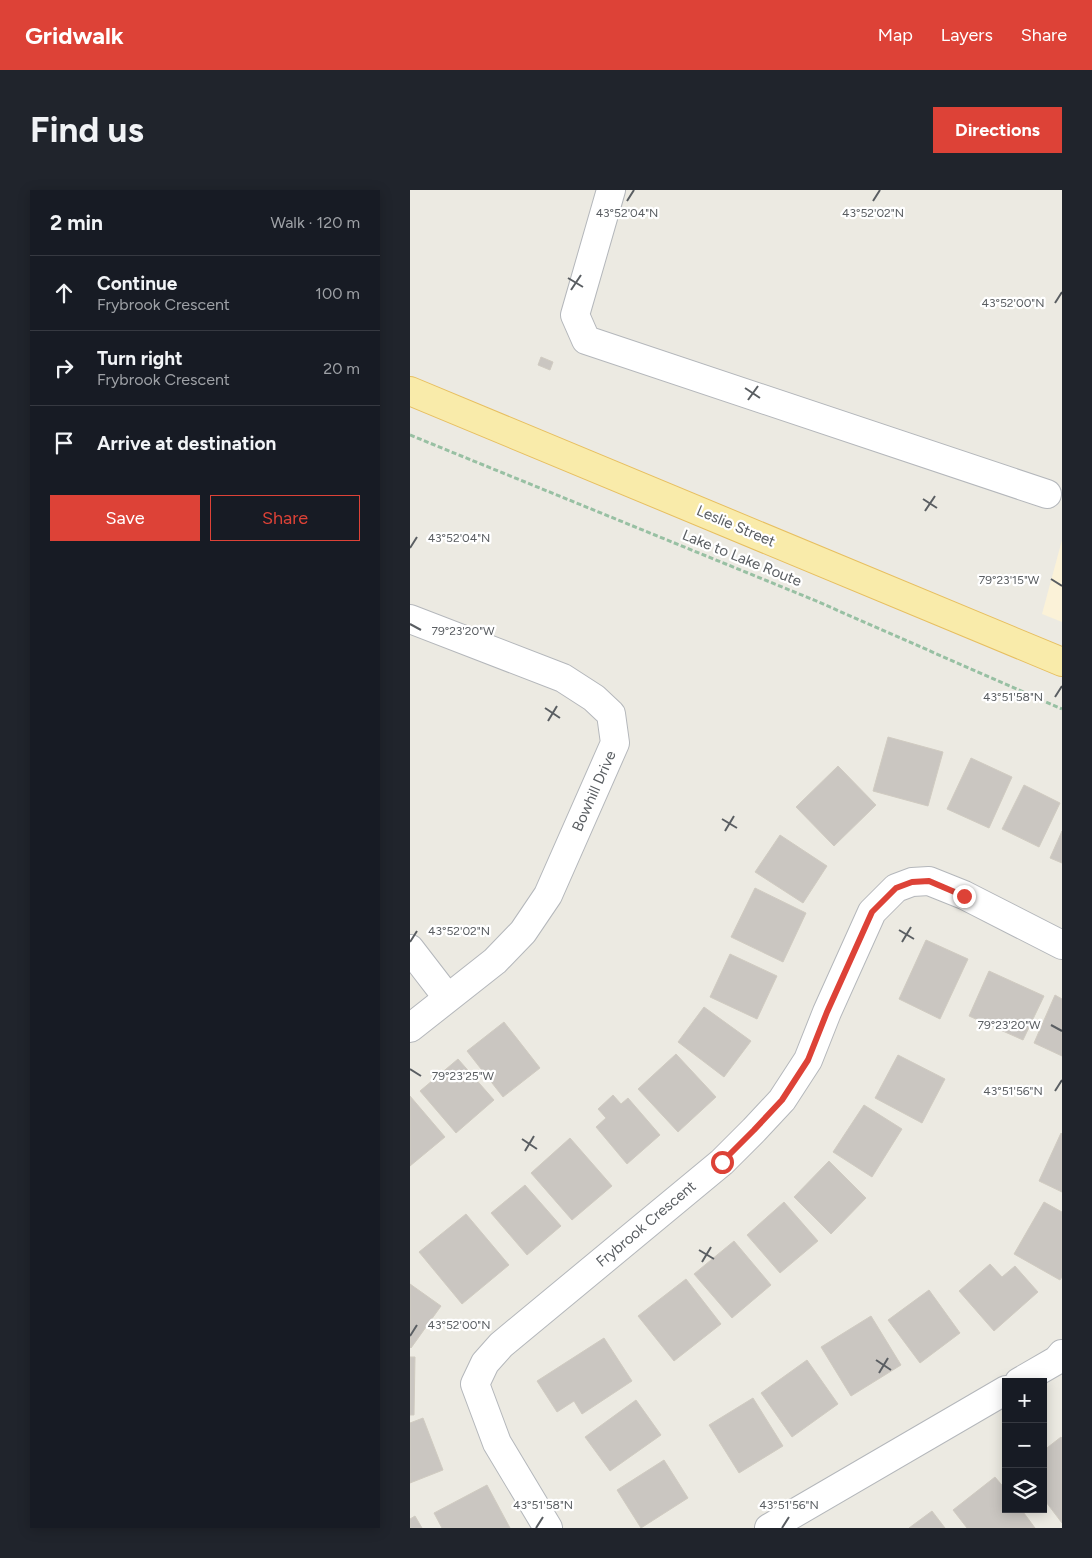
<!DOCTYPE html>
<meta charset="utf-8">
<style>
:root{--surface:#171b24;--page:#20242c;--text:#f1f3f6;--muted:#9ea1a6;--line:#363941;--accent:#dd4237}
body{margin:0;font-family:Figtree,sans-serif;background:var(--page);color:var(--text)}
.controls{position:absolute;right:15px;bottom:15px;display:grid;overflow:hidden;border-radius:0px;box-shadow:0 2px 12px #0003}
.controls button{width:45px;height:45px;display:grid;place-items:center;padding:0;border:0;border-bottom:1px solid var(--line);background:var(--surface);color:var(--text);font:25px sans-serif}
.stop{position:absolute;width:15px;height:15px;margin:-11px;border:4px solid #dd4237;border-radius:50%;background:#fff}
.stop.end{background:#dd4237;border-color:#fff;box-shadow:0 1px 5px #0008}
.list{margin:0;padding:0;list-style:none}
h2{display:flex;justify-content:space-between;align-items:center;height:65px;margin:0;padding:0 20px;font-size:21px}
h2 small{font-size:16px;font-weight:400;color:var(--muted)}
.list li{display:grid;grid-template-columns:32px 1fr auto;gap:15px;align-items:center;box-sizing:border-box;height:75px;padding:0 20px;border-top:1px solid var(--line)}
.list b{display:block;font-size:19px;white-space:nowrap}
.list p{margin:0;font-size:16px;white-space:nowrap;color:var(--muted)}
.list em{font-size:16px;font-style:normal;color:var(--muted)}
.actions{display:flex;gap:10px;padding:15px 20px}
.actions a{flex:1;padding:11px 0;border:1px solid var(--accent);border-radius:0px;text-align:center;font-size:18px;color:var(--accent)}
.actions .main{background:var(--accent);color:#fff}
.icon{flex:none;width:28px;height:28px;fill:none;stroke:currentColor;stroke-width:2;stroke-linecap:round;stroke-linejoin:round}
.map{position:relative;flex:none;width:652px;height:1338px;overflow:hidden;border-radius:0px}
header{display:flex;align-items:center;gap:30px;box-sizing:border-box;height:70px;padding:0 25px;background:var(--accent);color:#fff}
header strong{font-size:24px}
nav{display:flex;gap:28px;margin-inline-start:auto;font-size:18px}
.intro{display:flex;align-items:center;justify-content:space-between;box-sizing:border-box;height:120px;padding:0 30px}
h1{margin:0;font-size:35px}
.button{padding:12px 22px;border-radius:0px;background:var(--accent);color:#fff;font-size:18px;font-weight:700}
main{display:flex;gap:30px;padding:0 30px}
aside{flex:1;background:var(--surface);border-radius:0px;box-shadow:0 2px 12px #0003}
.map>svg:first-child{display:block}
.commercial{fill:#fbf2d8}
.building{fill:#cac6c1;stroke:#d0cbc1}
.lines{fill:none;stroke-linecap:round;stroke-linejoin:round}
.minor-casing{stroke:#b4b7bb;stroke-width:30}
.major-casing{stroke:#e7bf60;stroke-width:30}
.path{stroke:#98c0a3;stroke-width:3;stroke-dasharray:5 2.5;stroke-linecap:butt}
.minor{stroke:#fff;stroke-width:28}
.major{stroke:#f9ebaa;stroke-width:28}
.route{stroke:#dd4237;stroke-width:6}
.ticks{fill:none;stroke:#5a5e62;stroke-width:2}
.labels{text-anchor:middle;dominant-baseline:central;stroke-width:4.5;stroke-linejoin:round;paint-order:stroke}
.street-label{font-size:15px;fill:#5a5e62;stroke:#fff}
.ticks-label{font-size:12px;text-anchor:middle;fill:#5a5e62;stroke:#fff;stroke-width:4.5;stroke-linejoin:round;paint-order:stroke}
</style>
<header>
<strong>Gridwalk</strong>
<nav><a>Map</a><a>Layers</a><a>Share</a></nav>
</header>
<div class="intro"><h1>Find us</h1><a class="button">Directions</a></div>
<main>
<aside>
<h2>2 min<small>Walk · 120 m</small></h2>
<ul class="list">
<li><svg class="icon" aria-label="ahead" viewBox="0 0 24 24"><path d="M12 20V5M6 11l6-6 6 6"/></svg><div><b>Continue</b><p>Frybrook Crescent</p></div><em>100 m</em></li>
<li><svg class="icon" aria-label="right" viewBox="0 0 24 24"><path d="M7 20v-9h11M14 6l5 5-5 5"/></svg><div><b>Turn right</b><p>Frybrook Crescent</p></div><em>20 m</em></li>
<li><svg class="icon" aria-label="arrive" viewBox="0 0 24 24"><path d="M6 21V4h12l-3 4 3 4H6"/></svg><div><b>Arrive at destination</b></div></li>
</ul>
<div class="actions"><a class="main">Save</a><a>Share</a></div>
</aside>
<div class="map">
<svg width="652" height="1338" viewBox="0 0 652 1338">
<rect width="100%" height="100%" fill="#eceae2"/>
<path class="commercial" d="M 652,350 L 652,432 L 632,424 Z"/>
<g class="building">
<path d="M 131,167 L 143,172 L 140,180 L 128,175 Z"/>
<path d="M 478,547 L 533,562 L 518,616 L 463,601 Z"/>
<path d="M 561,568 L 602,587 L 579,638 L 537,619 Z"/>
<path d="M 428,576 L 466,615 L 424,656 L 386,617 Z"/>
<path d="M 614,595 L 650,613 L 629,657 L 592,639 Z"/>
<path d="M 652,641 L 652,673 L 640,668 Z"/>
<path d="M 370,645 L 417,676 L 393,713 L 345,682 Z"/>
<path d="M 345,698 L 396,723 L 373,772 L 321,747 Z"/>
<path d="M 516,750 L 558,769 L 530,829 L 489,809 Z"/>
<path d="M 320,764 L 367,786 L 347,829 L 300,807 Z"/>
<path d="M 579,781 L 634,806 L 613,850 L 559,826 Z"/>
<path d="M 645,805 L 652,809 L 652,866 L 624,853 Z"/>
<path d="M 294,817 L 341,851 L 314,887 L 268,852 Z"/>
<path d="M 94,832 L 130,878 L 93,907 L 57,861 Z"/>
<path d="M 266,864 L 306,907 L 268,942 L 228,899 Z"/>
<path d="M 488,865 L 535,889 L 512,933 L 465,908 Z"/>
<path d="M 48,869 L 84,910 L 46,943 L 10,901 Z"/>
<path d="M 203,905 L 211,914 L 218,908 L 250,945 L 217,974 L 186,937 L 196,928 L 188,919 Z"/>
<path d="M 0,906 L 35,947 L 0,976 Z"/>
<path d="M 454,915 L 492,939 L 462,987 L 423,962 Z"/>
<path d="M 651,943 L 652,944 L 652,1002 L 629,991 Z"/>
<path d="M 160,948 L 202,996 L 162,1030 L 121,983 Z"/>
<path d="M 419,971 L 456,1008 L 421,1044 L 384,1007 Z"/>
<path d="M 115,995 L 151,1036 L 117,1065 L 81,1023 Z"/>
<path d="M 374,1012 L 408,1051 L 370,1083 L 337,1045 Z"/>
<path d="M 634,1012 L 652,1022 L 652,1087 L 650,1090 L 604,1064 Z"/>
<path d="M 56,1024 L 99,1075 L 52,1114 L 9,1062 Z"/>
<path d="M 324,1051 L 361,1095 L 322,1128 L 284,1084 Z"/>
<path d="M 580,1074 L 592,1087 L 605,1076 L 628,1102 L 584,1141 L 549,1101 Z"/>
<path d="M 276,1089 L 311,1134 L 264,1171 L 228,1126 Z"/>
<path d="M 0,1094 L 31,1116 L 1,1158 L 0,1157 Z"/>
<path d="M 519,1100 L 550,1143 L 510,1173 L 478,1130 Z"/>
<path d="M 461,1126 L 491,1175 L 441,1206 L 411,1157 Z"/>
<path d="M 194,1148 L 222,1191 L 172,1224 L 164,1211 L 147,1222 L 127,1191 Z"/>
<path d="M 0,1167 L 5,1167 L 4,1225 L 0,1225 Z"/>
<path d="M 397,1170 L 428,1214 L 382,1247 L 351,1203 Z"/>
<path d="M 343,1208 L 373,1256 L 329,1283 L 299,1235 Z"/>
<path d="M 226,1210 L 251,1245 L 200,1281 L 175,1247 Z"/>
<path d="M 13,1228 L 33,1280 L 0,1293 L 0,1233 Z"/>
<path d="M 651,1247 L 652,1248 L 652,1333 L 633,1308 L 633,1261 Z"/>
<path d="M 254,1270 L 278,1308 L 231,1338 L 207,1300 Z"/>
<path d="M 585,1287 L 596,1300 L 596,1319 L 611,1319 L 625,1338 L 557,1338 L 543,1320 Z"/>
<path d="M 77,1295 L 100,1338 L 32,1338 L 24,1323 Z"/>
<path d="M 522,1321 L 535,1338 L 499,1338 Z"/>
<path d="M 5,1326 L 12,1338 L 0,1338 L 0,1329 Z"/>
</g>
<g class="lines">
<g class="minor-casing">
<g id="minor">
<path d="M 201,0 L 165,125 L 176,150 L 637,304"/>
<path d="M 0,429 L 153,488 L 184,508 L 201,524 L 205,553 L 138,705 L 113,742 L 85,771 L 0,838"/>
<path d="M 0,759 L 37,807"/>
<path d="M 609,1192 L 647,1170 L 652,1164"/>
<path d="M 138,1338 L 87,1253 L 65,1194 L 75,1173 L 91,1155 L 312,972 L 344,940 L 372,910 L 398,870 L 417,822 L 462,722 L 486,698 L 502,692 L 519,691 L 554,705 L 652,755"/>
<path d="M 359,1338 L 596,1200"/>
</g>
</g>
<g class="major-casing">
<path id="major" d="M 0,201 L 652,472"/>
</g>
<path class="path" d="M 0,245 L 404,410 L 652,519"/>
<use href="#minor" class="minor"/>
<use href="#major" class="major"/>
</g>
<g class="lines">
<path class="route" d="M 312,972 L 344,940 L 372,910 L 398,870 L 417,822 L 462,722 L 486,698 L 502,692 L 519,691 L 554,706"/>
</g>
<path class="ticks" d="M 217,11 L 224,0M 463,11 L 470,0M 158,88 L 173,97M 161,100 L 171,85M 645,113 L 652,102M 335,198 L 350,208M 338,210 L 348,196M 513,309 L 527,318M 515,321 L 525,306M 0,358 L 7,347M 641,389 L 652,396M 0,434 L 11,440M 645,507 L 652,496M 135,518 L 150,528M 138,531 L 147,516M 312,629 L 327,638M 315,641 L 324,626M 489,740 L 504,749M 0,752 L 7,741M 492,752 L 501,737M 641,835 L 652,841M 0,879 L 11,886M 645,901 L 652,890M 112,949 L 127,959M 115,961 L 124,946M 289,1060 L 304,1069M 292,1072 L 301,1057M 0,1146 L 7,1135M 466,1170 L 481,1180M 469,1183 L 478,1168M 126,1338 L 133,1327M 372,1338 L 379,1327"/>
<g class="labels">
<g class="street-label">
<text transform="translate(326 336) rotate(23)">Leslie Street</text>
<text transform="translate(332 368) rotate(22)">Lake to Lake Route</text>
<text transform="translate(184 601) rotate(-66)">Bowhill Drive</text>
<text transform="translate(236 1034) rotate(-40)">Frybrook Crescent</text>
</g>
</g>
<g class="ticks-label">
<text x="217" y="27">43°52'04"N</text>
<text x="463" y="27">43°52'02"N</text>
<text x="603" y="117">43°52'00"N</text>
<text x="49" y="352">43°52'04"N</text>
<text x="599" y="394">79°23'15"W</text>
<text x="53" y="445">79°23'20"W</text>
<text x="603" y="511">43°51'58"N</text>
<text x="49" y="745">43°52'02"N</text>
<text x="599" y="839">79°23'20"W</text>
<text x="53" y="890">79°23'25"W</text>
<text x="603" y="905">43°51'56"N</text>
<text x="49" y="1139">43°52'00"N</text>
<text x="133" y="1319">43°51'58"N</text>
<text x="379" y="1319">43°51'56"N</text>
</g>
</svg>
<div class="controls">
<button>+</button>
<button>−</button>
<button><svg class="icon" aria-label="layers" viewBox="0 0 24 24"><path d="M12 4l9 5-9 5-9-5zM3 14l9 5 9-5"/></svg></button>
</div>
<div class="stop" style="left:312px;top:972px"></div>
<div class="stop end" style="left:554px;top:706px"></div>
</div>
</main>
